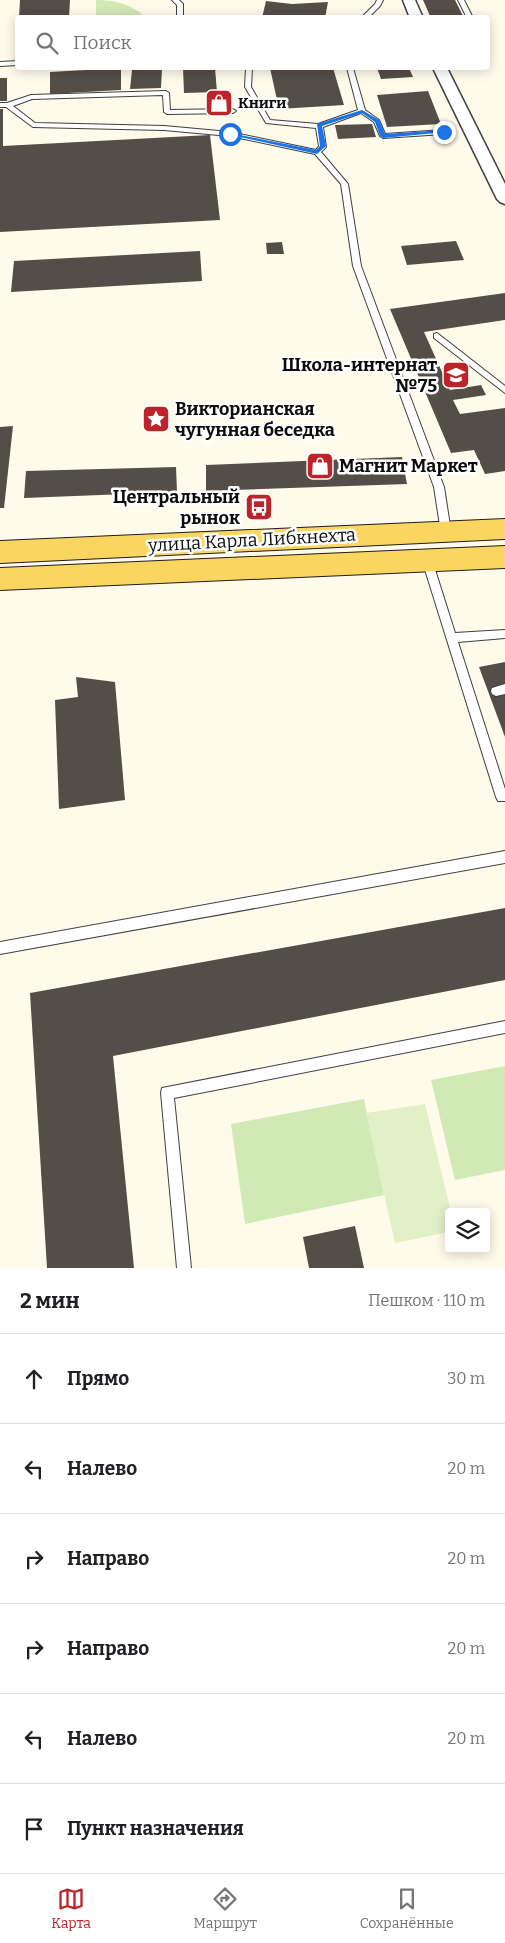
<!DOCTYPE html>
<html lang="ru">
<meta charset="utf-8">
<style>
:root{--surface:#fff;--page:#f6f6f6;--text:#202124;--muted:#757577;--line:#e0e0e0;--accent:#bd232a}
body{margin:0;font-family:Bitter,serif;background:var(--page);color:var(--text)}
.controls{position:absolute;right:15px;bottom:15px;display:grid;overflow:hidden;border-radius:5px;box-shadow:0 2px 12px #0003}
.controls button{width:45px;height:45px;display:grid;place-items:center;padding:0;border:0;border-bottom:1px solid var(--line);background:var(--surface);color:var(--text);font:25px sans-serif}
.stop{position:absolute;width:15px;height:15px;margin:-11px;border:4px solid #1a73e8;border-radius:50%;background:#fff}
.stop.end{background:#1a73e8;border-color:#fff;box-shadow:0 1px 5px #0008}
.list{margin:0;padding:0;list-style:none}
h2{display:flex;justify-content:space-between;align-items:center;height:65px;margin:0;padding:0 20px;font-size:21px}
h2 small{font-size:16px;font-weight:400;color:var(--muted)}
.list li{display:grid;grid-template-columns:32px 1fr auto;gap:15px;align-items:center;box-sizing:border-box;height:90px;padding:0 20px;border-top:1px solid var(--line)}
.list b{display:block;font-size:19px;white-space:nowrap}
.list em{font-size:16px;font-style:normal;color:var(--muted)}
.icon{flex:none;width:28px;height:28px;fill:none;stroke:currentColor;stroke-width:2;stroke-linecap:round;stroke-linejoin:round}
.map{position:relative;flex:none;width:505px;height:1268px;overflow:hidden}
.search{position:absolute;background:var(--surface);box-shadow:0 2px 12px #0003;left:15px;right:15px;top:15px;height:55px;display:flex;align-items:center;gap:12px;box-sizing:border-box;padding:0 18px;border-radius:5px;color:var(--muted);font-size:19px}
.sheet{height:605px;background:var(--surface)}
nav{display:flex;justify-content:space-around;align-items:center;box-sizing:border-box;height:70px;border-top:1px solid var(--line);background:var(--surface);font-size:14px;color:var(--muted)}
nav a{display:grid;justify-items:center;gap:2px}
nav .on{color:var(--accent)}
.map>svg:first-child{display:block}
.green{fill:#d0e9b5}
.pitch{fill:#e2f0c7}
.building{fill:#554d48}
.lines{fill:none;stroke-linecap:round;stroke-linejoin:round}
.service-casing{stroke:#3f3f3f;stroke-width:2}
.minor-casing{stroke:#3f3f3f;stroke-width:3}
.primary-casing{stroke:#1d1d1d;stroke-width:2}
.service{fill:#fff;fill-rule:evenodd}
.minor{fill:#fff;fill-rule:evenodd}
.primary{fill:#fad560;fill-rule:evenodd}
.route{fill:#1a73e8}
.labels{text-anchor:middle;dominant-baseline:central;stroke-width:5;stroke-linejoin:round;paint-order:stroke}
.far-poi-label{font-size:15px;font-weight:bold;fill:#0c0c0c;stroke:#fff;text-anchor:start}
.poi-label{font-size:18px;font-weight:bold;fill:#0c0c0c;stroke:#fff;text-anchor:end}
.street-label{font-size:18px;fill:#0c0c0c;stroke:#fff}
</style>
<div class="map">
<svg width="505" height="1268" viewBox="0 0 505 1268">
<rect width="100%" height="100%" fill="#fffbeb"/>
<g class="green">
<path d="M 96,0 C 114,0 126,3 141,13 L 142,17 L 96,17 Z"/>
<path d="M 505,1066 L 505,1170 L 455,1180 L 431,1080 Z"/>
<path d="M 364,1099 L 384,1195 L 245,1224 L 231,1124 Z"/>
</g>
<path class="pitch" d="M 425,1104 L 451,1212 L 449,1212 L 449,1232 L 395,1243 L 366,1113 Z"/>
<g class="building">
<path d="M 20,0 L 70,0 L 69,18 L 19,18 Z"/>
<path d="M 423,0 L 455,0 L 464,18 L 431,18 Z"/>
<path d="M 266,1 L 292,4 L 328,2 L 325,18 L 262,18 Z"/>
<path d="M 121,68 L 121,90 L 50,94 L 50,72 Z"/>
<path d="M 183,68 L 215,68 L 217,92 L 184,93 Z"/>
<path d="M 270,68 L 333,68 L 344,105 L 279,109 Z"/>
<path d="M 377,68 L 409,68 L 413,77 L 381,79 Z"/>
<path d="M 162,69 L 161,88 L 130,89 L 132,70 Z"/>
<rect x="0" y="78" width="7" height="23"/>
<path d="M 428,91 L 441,124 L 387,127 L 377,95 Z"/>
<path d="M 0,109 L 3,109 L 3,146 L 210,135 L 220,220 L 0,232 Z"/>
<path d="M 372,124 L 376,137 L 338,139 L 335,125 Z"/>
<path d="M 456,241 L 464,260 L 407,265 L 401,246 Z"/>
<path d="M 282,242 L 284,254 L 267,254 L 266,243 Z"/>
<path d="M 200,251 L 202,281 L 11,292 L 14,261 Z"/>
<path d="M 505,293 L 505,320 L 424,332 L 450,390 L 481,385 L 486,395 L 453,400 L 460,414 L 505,408 L 505,471 L 485,474 L 474,450 L 451,453 L 390,309 Z"/>
<path d="M 13,426 L 4,508 L 0,508 L 0,427 Z"/>
<path d="M 402,457 L 407,484 L 206,491 L 206,465 Z"/>
<path d="M 176,467 L 177,492 L 24,498 L 26,471 Z"/>
<path d="M 505,662 L 505,737 L 479,667 Z"/>
<path d="M 76,677 L 115,682 L 125,800 L 59,809 L 55,700 L 78,697 Z"/>
<path d="M 505,908 L 505,980 L 113,1056 L 134,1268 L 47,1268 L 30,993 Z"/>
<path d="M 355,1226 L 364,1268 L 309,1268 L 303,1237 Z"/>
</g>
<g class="lines">
<g class="service-casing">
<g id="service">
<path d="M 172,0 L 179,0 L 183,4 L 183,18 L 177,18 L 177,5 Z"/>
<path d="M 377,0 L 383,0 L 380,6 L 368,18 L 361,18 L 375,4 Z"/>
<path d="M 458,0 L 464,0 L 473,18 L 467,18 Z"/>
<path d="M 18,61 L 18,65 L 0,66 L 0,62 Z"/>
<path d="M 246,68 L 252,68 L 251,87 L 270,120 L 318,124 L 358,110 L 347,68 L 353,68 L 365,110 L 379,120 L 385,134 L 444,130 L 447,132 L 444,134 L 383,138 L 380,136 L 374,122 L 361,113 L 323,127 L 326,147 L 321,152 L 348,184 L 361,266 L 444,487 L 451,532 L 449,535 L 446,536 L 441,532 L 434,487 L 353,266 L 341,184 L 315,154 L 230,136 L 164,130 L 33,127 L 6,107 L 0,107 L 0,103 L 7,103 L 31,95 L 166,91 L 169,93 L 170,110 L 233,109 L 236,111 L 233,113 L 167,114 L 164,112 L 163,95 L 32,99 L 13,106 L 35,123 L 164,126 L 230,132 L 316,150 L 319,146 L 316,128 L 266,123 L 245,87 Z"/>
<path d="M 437,333 L 505,386 L 505,393 L 434,338 L 434,334 Z"/>
<path d="M 427,556 L 432,560 L 455,633 L 505,630 L 505,638 L 458,642 L 505,789 L 505,801 L 498,801 L 496,797 L 422,560 Z"/>
<path d="M 505,684 L 505,694 L 496,696 L 492,694 L 491,691 L 492,688 Z"/>
<path d="M 505,851 L 505,863 L 0,954 L 0,942 Z"/>
<path d="M 505,1021 L 505,1033 L 174,1098 L 191,1268 L 177,1268 L 161,1093 L 162,1088 Z"/>
</g>
</g>
<g class="minor-casing">
<g id="minor">
<path d="M 403,0 L 415,0 L 423,18 L 410,18 Z"/>
<path d="M 433,68 L 447,68 L 505,184 L 505,204 L 500,202 L 497,199 Z"/>
</g>
</g>
<g class="primary-casing">
<g id="primary">
<path d="M 505,519 L 505,539 L 0,563 L 0,541 Z"/>
<path d="M 505,546 L 505,568 L 0,590 L 0,568 Z"/>
</g>
</g>
<use href="#service" class="service"/>
<use href="#minor" class="minor"/>
<use href="#primary" class="primary"/>
</g>
<path class="route" d="M 362,110 L 379,120 L 385,134 L 444,130 L 447,132 L 383,138 L 380,136 L 375,122 L 362,113 L 322,126 L 326,146 L 317,154 L 227,134 L 230,133 L 316,150 L 320,146 L 317,124 Z"/>
<defs>
<g id="shop-square" transform="scale(1.4375)"><rect x="-9" y="-9" width="18" height="18" rx="4" fill="#bd232a" stroke="#fff"/><path d="M-5-2.5h2.3a2.7 3.5 0 0 1 5.4 0H5L5.5 6h-11ZM-1.5-2.5h3a1.5 2.3 0 0 0-3 0Z" fill="#fff"/></g>
<g id="school-square" transform="scale(1.4375)"><rect x="-9" y="-9" width="18" height="18" rx="4" fill="#bd232a" stroke="#fff"/><path d="M0-5L7-2L0 1L-7-2ZM-4 1L0 2.5L4 1V4Q0 6-4 4Z" fill="#fff"/></g>
<g id="sight-square" transform="scale(1.4375)"><rect x="-9" y="-9" width="18" height="18" rx="4" fill="#bd232a" stroke="#fff"/><path d="M0-6L1.8-2.2L6-1.7L2.9 1.2L3.7 5.4L0 3.3L-3.7 5.4L-2.9 1.2L-6-1.7L-1.8-2.2Z" fill="#fff"/></g>
<g id="bus-square" transform="scale(1.4375)"><rect x="-9" y="-9" width="18" height="18" rx="4" fill="#bd232a" stroke="#fff"/><path d="M-5-6H5V4H4V6H2V4H-2V6H-4V4H-5ZM-3.5-4V0h7V-4ZM-3.5 1.2v1.5H-2V1.2ZM2 1.2v1.5H3.5V1.2Z" fill="#fff"/></g>
</defs>
<g fill-rule="evenodd">
<use href="#shop-square" x="219" y="103"/>
<use href="#school-square" x="456" y="375"/>
<use href="#sight-square" x="156" y="419"/>
<use href="#shop-square" x="320" y="466"/>
<use href="#bus-square" x="259" y="507"/>
</g>
<g class="labels">
<g class="far-poi-label">
<text x="238" y="103">Книги</text>
</g>
<g class="poi-label">
<text x="437" y="365">Школа-интернат<tspan x="437" dy="21">№75</tspan></text>
<text x="175" y="409" text-anchor="start">Викторианская<tspan x="175" dy="21">чугунная беседка</tspan></text>
<text x="339" y="466" text-anchor="start">Магнит Маркет</text>
<text x="240" y="497">Центральный<tspan x="240" dy="21">рынок</tspan></text>
</g>
<g class="street-label">
<text transform="translate(252 540) rotate(-3)">улица Карла Либкнехта</text>
</g>
</g>
</svg>
<div class="controls">
<button><svg class="icon" aria-label="layers" viewBox="0 0 24 24"><path d="M12 4l9 5-9 5-9-5zM3 14l9 5 9-5"/></svg></button>
</div>
<div class="stop" style="left:230px;top:134px"></div>
<div class="stop end" style="left:444px;top:132px"></div>
<div class="search"><svg class="icon" aria-label="search" viewBox="0 0 24 24"><circle cx="10" cy="10" r="6"/><path d="M15 15l6 6"/></svg>Поиск</div>
</div>
<section class="sheet">
<h2>2 мин<small>Пешком · 110 m</small></h2>
<ul class="list">
<li><svg class="icon" aria-label="ahead" viewBox="0 0 24 24"><path d="M12 20V5M6 11l6-6 6 6"/></svg><div><b>Прямо</b></div><em>30 m</em></li>
<li><svg class="icon" aria-label="left" viewBox="0 0 24 24"><path d="M17 20v-9H6M10 6l-5 5 5 5"/></svg><div><b>Налево</b></div><em>20 m</em></li>
<li><svg class="icon" aria-label="right" viewBox="0 0 24 24"><path d="M7 20v-9h11M14 6l5 5-5 5"/></svg><div><b>Направо</b></div><em>20 m</em></li>
<li><svg class="icon" aria-label="right" viewBox="0 0 24 24"><path d="M7 20v-9h11M14 6l5 5-5 5"/></svg><div><b>Направо</b></div><em>20 m</em></li>
<li><svg class="icon" aria-label="left" viewBox="0 0 24 24"><path d="M17 20v-9H6M10 6l-5 5 5 5"/></svg><div><b>Налево</b></div><em>20 m</em></li>
<li><svg class="icon" aria-label="arrive" viewBox="0 0 24 24"><path d="M6 21V4h12l-3 4 3 4H6"/></svg><div><b>Пункт назначения</b></div></li>
</ul>
</section>
<nav>
<a class="on"><svg class="icon" aria-label="map" viewBox="0 0 24 24"><path d="M3 6l6-2 6 2 6-2v14l-6 2-6-2-6 2zM9 4v14M15 6v14"/></svg>Карта</a>
<a><svg class="icon" aria-label="directions" viewBox="0 0 24 24"><path d="M12 3l9 9-9 9-9-9zM9 14v-3h6M13 9l2 2-2 2"/></svg>Маршрут</a>
<a><svg class="icon" aria-label="saved" viewBox="0 0 24 24"><path d="M7 4h10v16l-5-4-5 4z"/></svg>Сохранённые</a>
</nav>
